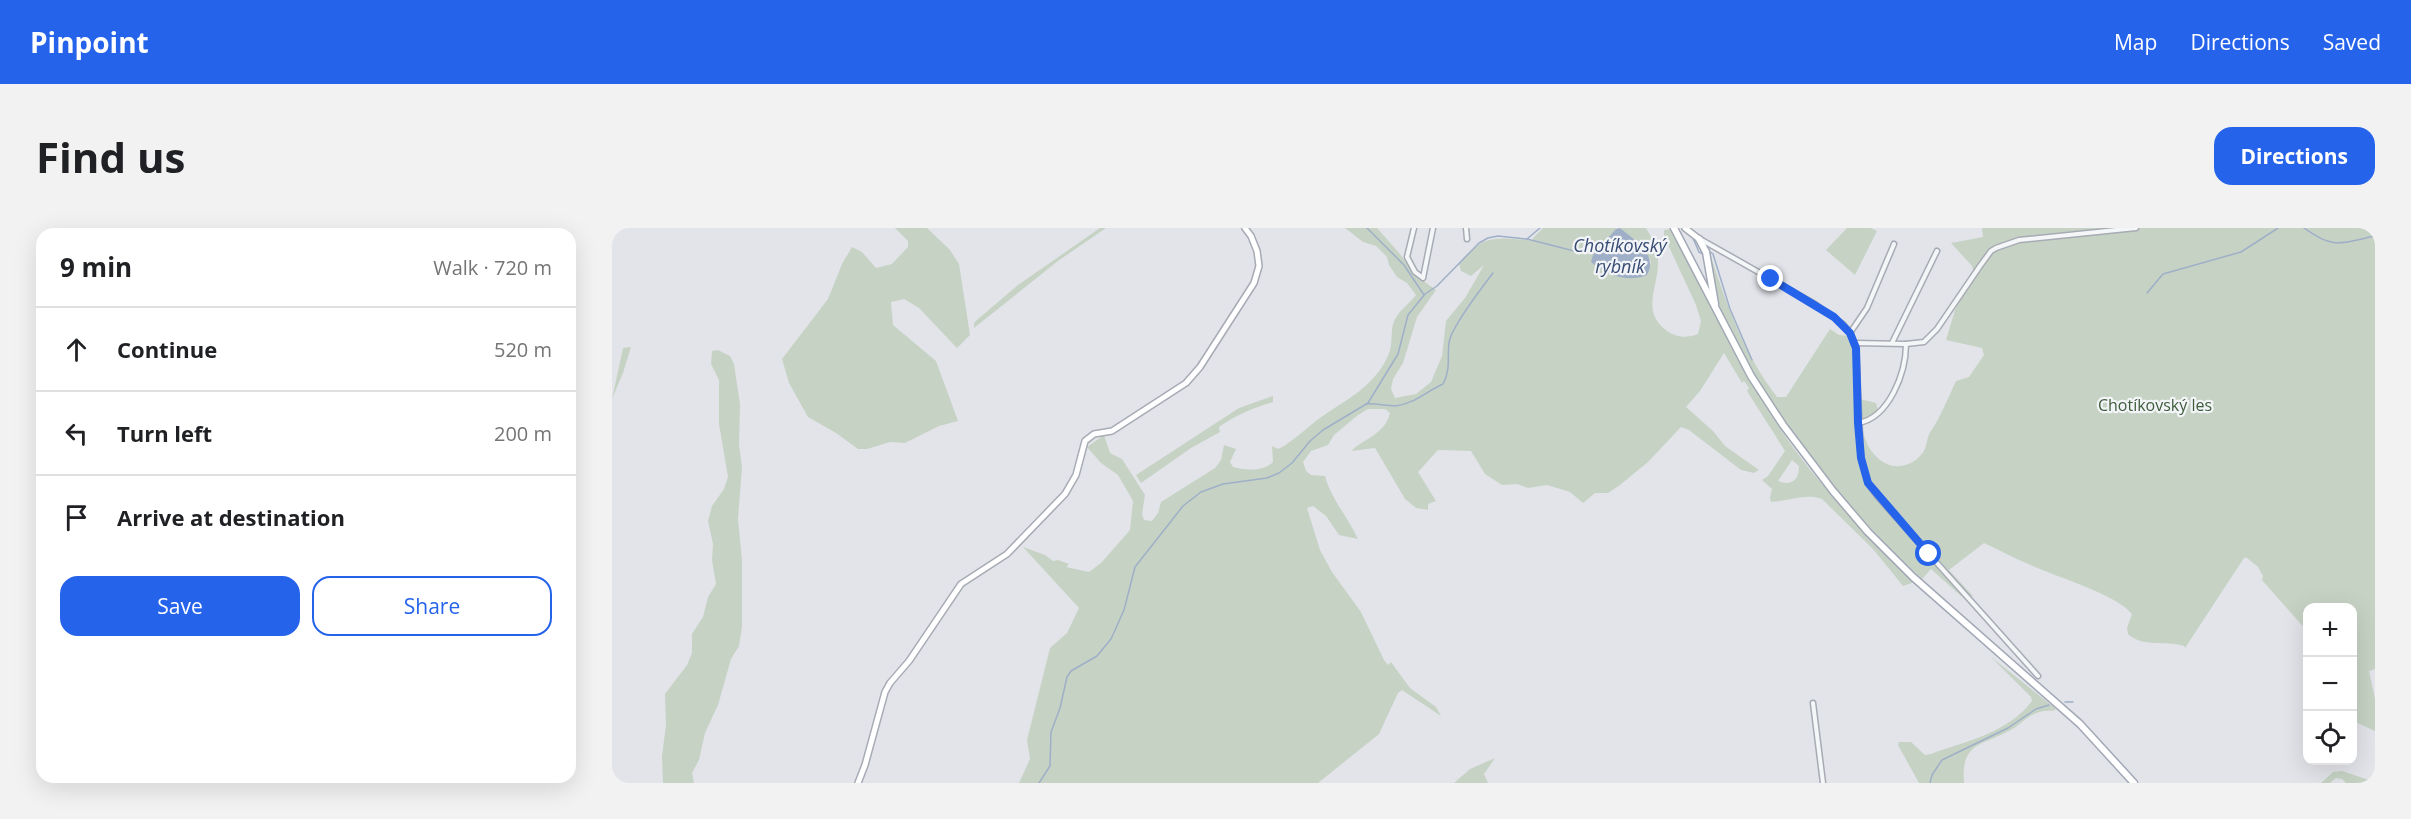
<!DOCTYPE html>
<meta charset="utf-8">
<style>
:root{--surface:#fff;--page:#f2f2f2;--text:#202124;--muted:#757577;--line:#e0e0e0;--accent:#2563eb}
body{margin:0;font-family:"Open Sans",sans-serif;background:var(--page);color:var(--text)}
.controls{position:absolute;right:18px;bottom:18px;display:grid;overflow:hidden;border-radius:12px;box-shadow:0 6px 24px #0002}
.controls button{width:54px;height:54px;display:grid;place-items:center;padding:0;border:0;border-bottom:2px solid var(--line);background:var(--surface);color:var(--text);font:30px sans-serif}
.stop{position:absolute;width:18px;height:18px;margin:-14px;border:4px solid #2563eb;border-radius:50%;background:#fff}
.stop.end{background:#2563eb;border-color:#fff;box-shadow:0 2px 6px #0008}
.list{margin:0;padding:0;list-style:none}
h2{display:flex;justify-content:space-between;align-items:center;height:78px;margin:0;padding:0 24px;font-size:26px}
h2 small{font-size:20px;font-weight:400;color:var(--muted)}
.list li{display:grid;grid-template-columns:39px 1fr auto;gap:18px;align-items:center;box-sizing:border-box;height:84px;padding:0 24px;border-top:2px solid var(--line)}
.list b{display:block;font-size:22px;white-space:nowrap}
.list em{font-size:20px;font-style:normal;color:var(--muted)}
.actions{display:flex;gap:12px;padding:18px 24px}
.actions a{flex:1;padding:14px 0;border:2px solid var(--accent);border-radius:18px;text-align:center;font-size:21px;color:var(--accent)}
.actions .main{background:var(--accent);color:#fff}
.icon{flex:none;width:33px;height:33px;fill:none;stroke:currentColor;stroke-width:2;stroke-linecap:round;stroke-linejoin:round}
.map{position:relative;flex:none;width:1763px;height:555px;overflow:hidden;border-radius:18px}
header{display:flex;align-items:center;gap:36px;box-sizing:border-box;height:84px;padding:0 30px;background:var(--accent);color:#fff}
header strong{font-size:28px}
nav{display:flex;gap:33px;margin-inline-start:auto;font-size:21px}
.intro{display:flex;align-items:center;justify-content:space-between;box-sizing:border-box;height:144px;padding:0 36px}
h1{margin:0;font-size:42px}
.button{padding:15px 27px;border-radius:18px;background:var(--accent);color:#fff;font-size:21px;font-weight:700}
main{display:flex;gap:36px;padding:0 36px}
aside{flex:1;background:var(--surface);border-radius:18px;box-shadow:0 6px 24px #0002}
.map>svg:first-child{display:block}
.green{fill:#c6d3c4;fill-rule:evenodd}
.water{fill:#9fafc8}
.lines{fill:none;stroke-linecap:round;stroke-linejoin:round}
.stream{stroke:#9fafc8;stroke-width:1.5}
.street-casing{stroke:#a7abb4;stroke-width:7}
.secondary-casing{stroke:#a7abb4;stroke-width:8}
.primary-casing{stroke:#a2a8b5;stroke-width:9}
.street{stroke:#f5f6f8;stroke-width:4}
.secondary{stroke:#fff;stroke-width:5}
.primary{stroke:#fff;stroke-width:6}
.route{stroke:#2563eb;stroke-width:8}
.labels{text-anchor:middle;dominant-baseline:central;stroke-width:4.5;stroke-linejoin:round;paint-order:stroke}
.park-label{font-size:16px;fill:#3c5d39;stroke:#f2f4f7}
.water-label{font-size:18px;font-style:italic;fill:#364c74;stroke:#f2f4f7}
</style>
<header>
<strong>Pinpoint</strong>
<nav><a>Map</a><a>Directions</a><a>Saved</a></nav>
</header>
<div class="intro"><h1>Find us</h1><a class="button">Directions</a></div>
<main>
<aside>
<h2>9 min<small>Walk · 720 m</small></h2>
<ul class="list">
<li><svg class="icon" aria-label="ahead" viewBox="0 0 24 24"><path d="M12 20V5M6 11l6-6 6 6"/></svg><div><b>Continue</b></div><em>520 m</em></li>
<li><svg class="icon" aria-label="left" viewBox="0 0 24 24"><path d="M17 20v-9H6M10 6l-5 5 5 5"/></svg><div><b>Turn left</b></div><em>200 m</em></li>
<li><svg class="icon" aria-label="arrive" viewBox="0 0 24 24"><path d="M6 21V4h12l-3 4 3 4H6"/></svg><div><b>Arrive at destination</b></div></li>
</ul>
<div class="actions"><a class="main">Save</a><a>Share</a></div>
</aside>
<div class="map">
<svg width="1763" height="555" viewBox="0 0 1763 555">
<rect width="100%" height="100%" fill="#e2e4ea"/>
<g class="green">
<path d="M 283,0 L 315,0 L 338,22 L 347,36 L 358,107 L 345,120 L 307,80 L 292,71 L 279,74 L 281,97 L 324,133 L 346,193 L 327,198 L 293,215 L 278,214 L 255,221 L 246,221 L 224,205 L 196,189 L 177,155 L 170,131 L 216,71 L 230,36 L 240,19 L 250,24 L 264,40 L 280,36 L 296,19 L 296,13 Z"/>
<path d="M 488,0 L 494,0 L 446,33 L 362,100 L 362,95 L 366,91 L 406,57 Z"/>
<path d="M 733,0 L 765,0 L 788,26 L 803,47 L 824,62 L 805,89 L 791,135 L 781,151 L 779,161 L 783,170 L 804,166 L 819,154 L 830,128 L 834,93 L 853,70 L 872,37 L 859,48 L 849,43 L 847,36 C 865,14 874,9 901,11 C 908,12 914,11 921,13 L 921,10 L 931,0 L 1006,0 L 1004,1 L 1009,49 L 1027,49 L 1035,47 L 1039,34 L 1030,20 L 1008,0 L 1034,0 C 1039,8 1046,20 1046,30 C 1048,58 1027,82 1055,103 C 1065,110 1075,110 1086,106 L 1089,93 L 1084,77 L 1052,8 L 1052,2 L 1060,1 C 1094,68 1126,136 1167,199 C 1204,255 1252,304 1300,350 L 1300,355 L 1291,358 L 1261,321 L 1210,271 C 1194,265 1177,273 1159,274 L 1158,270 L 1160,261 L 1150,252 L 1156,248 L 1173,223 L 1135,163 L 1137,160 L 1132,153 L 1130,155 L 1112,125 L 1088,163 L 1074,179 L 1101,203 L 1113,218 L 1147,242 L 1142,245 L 1129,242 L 1077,202 L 1069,199 L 1036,234 L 1008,257 L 996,265 L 983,265 L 971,275 L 958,264 L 935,257 L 916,260 L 905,256 L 890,257 L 873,246 L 859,223 L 826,222 L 806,244 L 824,273 L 816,276 L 816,282 L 804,280 L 793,271 L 763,220 L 739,223 C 753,210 773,206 778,185 L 773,181 L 756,181 L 746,187 L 722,207 L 716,217 L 699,223 L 691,234 L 694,243 L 699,247 L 713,248 C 719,271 736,289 746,311 L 727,307 L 714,288 L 701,278 L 695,280 L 708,322 L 720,344 L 749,384 L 772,432 L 776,437 L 779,434 L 798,460 L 824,479 L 829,488 L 790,462 L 786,465 L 767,506 L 706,555 L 407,555 L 418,531 L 415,512 L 438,420 L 455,405 L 467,380 L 411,319 L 433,327 L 441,333 L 446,332 L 457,336 L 454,339 L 477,344 L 489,335 L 518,302 L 521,273 L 506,247 L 489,235 L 475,219 L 492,207 L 498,225 L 510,231 L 533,267 L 530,286 L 532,292 L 540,293 L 546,285 L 549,274 L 603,240 L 609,232 L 612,217 L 624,221 L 618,234 L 621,239 C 633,242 651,244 661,234 L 660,218 L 666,221 L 672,218 C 684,210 694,201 705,192 C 730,174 759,161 774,132 C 782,118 778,109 781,96 C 784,85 797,76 804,67 L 795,55 L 785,49 L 777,37 L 775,29 L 764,18 L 751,14 ZM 1180,232 L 1187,238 C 1187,253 1179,258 1166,253 Z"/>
<path d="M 1235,0 L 1259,0 L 1265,3 L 1243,47 L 1214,22 Z"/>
<path d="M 1370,0 L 1763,0 L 1763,441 L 1757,443 L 1763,471 L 1763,503 L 1741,493 L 1740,380 L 1696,380 L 1695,403 L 1650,352 L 1651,348 L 1646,339 L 1635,330 L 1632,330 L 1573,420 L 1572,418 C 1553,412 1531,420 1516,406 L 1515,400 L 1520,386 C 1505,367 1446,349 1423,339 C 1406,332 1389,323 1372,315 L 1337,342 L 1361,368 L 1349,368 L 1319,341 L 1310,351 C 1260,303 1213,254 1173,197 C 1149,162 1129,122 1109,85 L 1098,32 L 1099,29 C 1117,82 1131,124 1165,169 L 1174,169 L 1218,101 L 1227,107 L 1238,108 C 1247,125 1243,151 1244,170 L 1264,175 L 1266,183 L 1250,197 C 1252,212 1258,227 1273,235 C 1287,243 1306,235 1313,221 C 1315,215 1315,209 1319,203 C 1329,188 1336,170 1344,153 L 1357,149 L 1372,127 L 1370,120 L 1334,112 L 1343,82 L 1362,45 L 1360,38 L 1339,15 L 1371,9 Z"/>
<path d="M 19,119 L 11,145 L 0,171 L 11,120 Z"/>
<path d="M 106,122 L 118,128 L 122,136 L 128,176 L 127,217 L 130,239 L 126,291 L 130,332 L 130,399 L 127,418 L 119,431 L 106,477 L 93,505 L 87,532 L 80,545 L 82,555 L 51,555 L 50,528 L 54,497 L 53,466 L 75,437 L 80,425 L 80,406 L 91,389 L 96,369 L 104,356 L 100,332 L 101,316 L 96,293 L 100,278 L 112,261 L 116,249 L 107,196 L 107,152 L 99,136 L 100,123 Z"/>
<path d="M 661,168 L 661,174 C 641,180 624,187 607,199 L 608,204 L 579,220 L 529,255 L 524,247 L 627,180 Z"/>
<path d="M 1378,428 L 1444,481 L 1441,483 C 1418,481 1413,495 1395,504 C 1367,518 1349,516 1352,555 L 1307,555 L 1286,517 L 1287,514 L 1299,514 L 1313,527 L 1319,526 C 1354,513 1396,505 1420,473 L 1419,469 Z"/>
<path d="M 883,530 L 872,546 L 876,555 L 842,555 L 858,541 Z"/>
<path d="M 1730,543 L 1763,554 L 1763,555 L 1734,555 L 1730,551 L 1724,550 L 1718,555 L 1709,555 L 1721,544 Z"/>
</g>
<path class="water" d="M 1008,0 C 1021,11 1047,27 1035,47 C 1015,55 995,47 979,34 L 981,27 L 1004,1 Z"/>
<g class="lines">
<g class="stream">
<path d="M 755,0 L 792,37 L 812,67"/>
<path d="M 1692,0 C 1722,22 1729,15 1763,8"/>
<path d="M 1080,8 L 1087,24 L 1091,26"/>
<path d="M 915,11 L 928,0"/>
<path d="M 1098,24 L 1101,26 L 1118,81 L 1140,132"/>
<path d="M 1535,65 L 1551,46 L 1629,24 L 1666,0"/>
<path d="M 754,176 C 763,175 773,178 783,178 C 802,176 815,163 831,156 C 839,141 835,130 837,115 C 838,101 871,58 881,45"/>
<path d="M 1453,474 L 1461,474"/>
<path d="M 427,555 L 438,538 L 439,504 L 448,480 L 455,449 L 459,443 L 485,428 L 499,411 L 512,382 L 523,339 L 571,278 L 589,264 L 611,256 L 655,250 L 667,245 L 680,235 L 698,213 L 711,202 L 756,175 L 786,126 L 796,87 L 813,66 L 825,58 L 867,15 L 876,10 L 886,8 L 915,11 L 970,25"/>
<path d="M 1318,555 L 1320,547 L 1330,532 L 1396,500 L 1424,481 L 1437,477"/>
</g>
<g class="street-casing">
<g id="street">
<path d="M 802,0 L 795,29 L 803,44 L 811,50 L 821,0"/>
<path d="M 854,0 L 855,11"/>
<path d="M 1088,11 L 1203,76 L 1231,96 L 1238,105 L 1244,120 L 1249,230 L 1256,255 L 1265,268 L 1426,448"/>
<path d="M 1238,105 L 1255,80 L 1282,16"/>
<path d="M 1243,115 L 1294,116 L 1312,114 L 1325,101 L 1368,38 L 1379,23 L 1384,20 L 1407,12 L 1524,0"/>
<path d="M 1280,115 L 1325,23"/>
<path d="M 1246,195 C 1277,190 1294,145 1294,116"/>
<path d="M 1201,475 L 1211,555"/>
</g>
</g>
<g class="secondary-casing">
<g id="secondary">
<path d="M 1073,0 L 1087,11"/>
<path d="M 246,555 L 253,537 L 273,464 L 278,455 L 297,433 L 349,356 L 395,326 L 453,266 L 464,247 L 473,213 L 482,206 L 500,203 L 574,155 L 588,139 L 642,55 L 647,38 L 645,23 L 639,8 L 633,0"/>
</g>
</g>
<g class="primary-casing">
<g id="primary">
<path d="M 1062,0 L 1139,148 L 1171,197 L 1221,263 L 1256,304 L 1301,349 L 1468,496 L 1522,555"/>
<path d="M 1087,11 L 1094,24 L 1103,76"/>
</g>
</g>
<use href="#street" class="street"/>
<use href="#secondary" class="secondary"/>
<use href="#primary" class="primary"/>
</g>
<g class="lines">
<path class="route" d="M 1159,51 L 1222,89 L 1238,105 L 1244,120 L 1246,195 L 1249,230 L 1256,255 L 1317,326"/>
</g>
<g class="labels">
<g class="park-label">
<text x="1543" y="177">Chotíkovský les</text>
</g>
<g class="water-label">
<text x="1008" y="17">Chotíkovský<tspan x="1008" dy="21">rybník</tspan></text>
</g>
</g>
</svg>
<div class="controls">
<button>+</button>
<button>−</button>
<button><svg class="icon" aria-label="locate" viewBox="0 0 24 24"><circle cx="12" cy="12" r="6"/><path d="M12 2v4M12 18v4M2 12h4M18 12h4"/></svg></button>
</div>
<div class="stop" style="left:1317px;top:326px"></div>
<div class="stop end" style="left:1159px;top:51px"></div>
</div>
</main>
